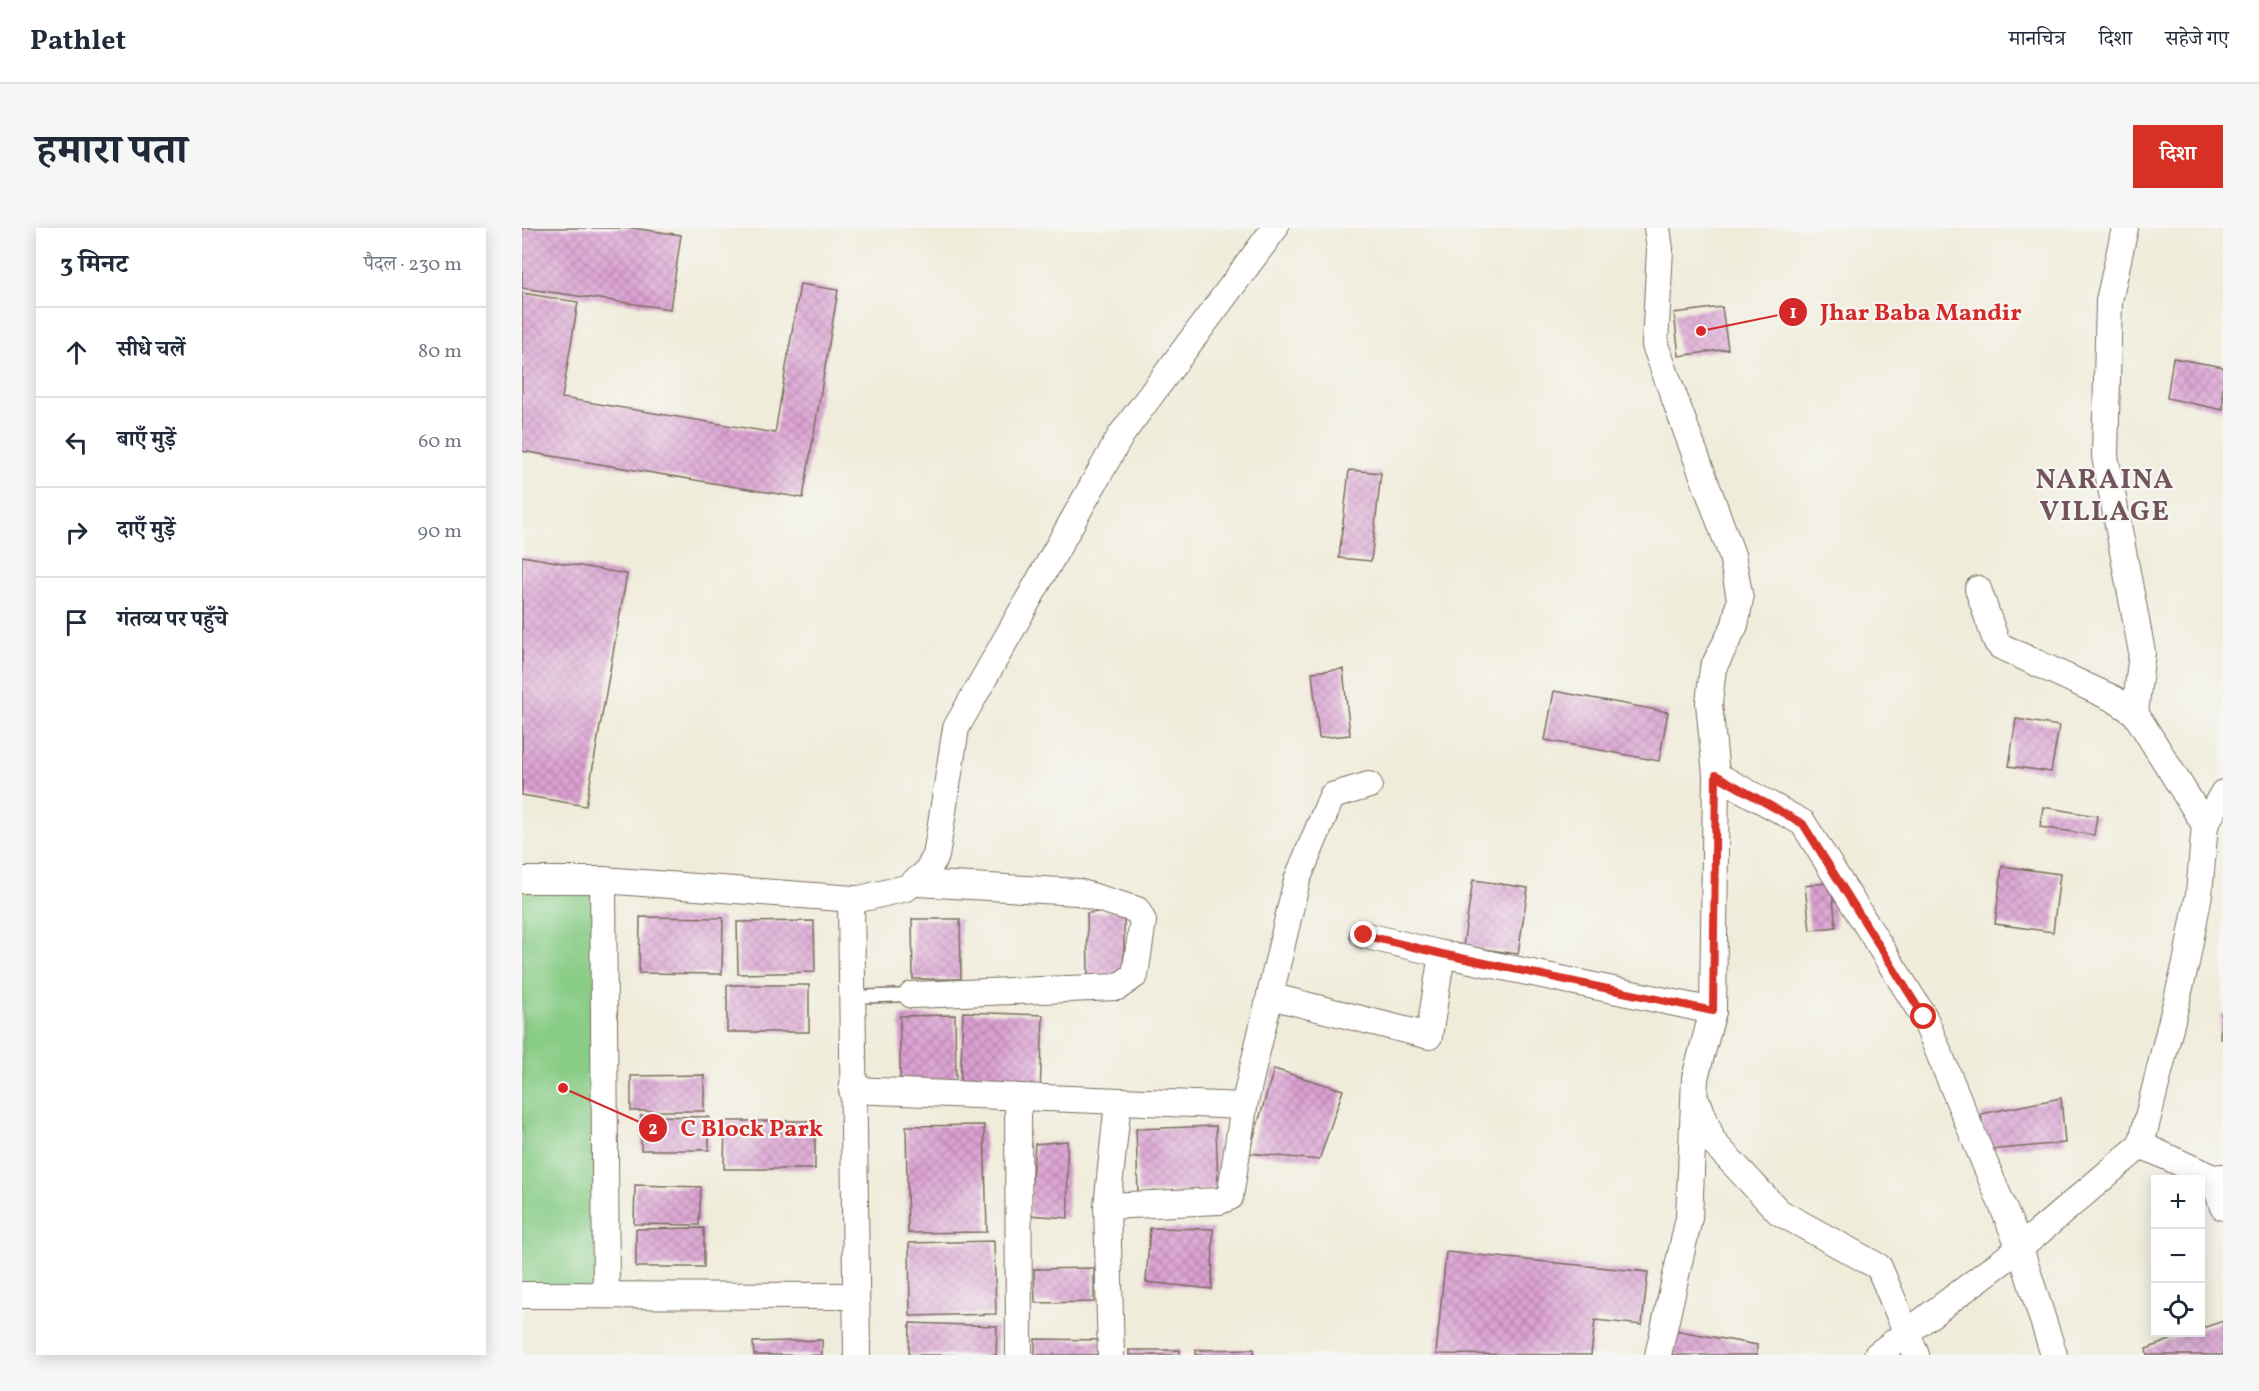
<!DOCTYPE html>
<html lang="hi">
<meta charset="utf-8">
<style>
:root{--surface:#fff;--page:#f6f6f7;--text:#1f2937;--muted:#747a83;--line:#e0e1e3;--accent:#d93025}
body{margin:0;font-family:Vollkorn,"Noto Serif Devanagari",serif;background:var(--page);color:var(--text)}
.controls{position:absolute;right:18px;bottom:18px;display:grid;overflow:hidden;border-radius:0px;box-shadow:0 3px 15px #0003}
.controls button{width:54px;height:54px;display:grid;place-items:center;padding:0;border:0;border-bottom:2px solid var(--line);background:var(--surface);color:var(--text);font:30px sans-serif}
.stop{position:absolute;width:18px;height:18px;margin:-14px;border:4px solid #d93025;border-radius:50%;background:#fff}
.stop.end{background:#d93025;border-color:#fff;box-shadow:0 2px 6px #0008}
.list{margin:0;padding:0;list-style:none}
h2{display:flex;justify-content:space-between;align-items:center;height:78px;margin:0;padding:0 24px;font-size:26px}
h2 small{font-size:20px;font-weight:400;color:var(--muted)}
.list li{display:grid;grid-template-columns:39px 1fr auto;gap:18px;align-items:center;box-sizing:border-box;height:90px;padding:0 24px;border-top:2px solid var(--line)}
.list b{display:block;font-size:22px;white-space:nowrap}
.list em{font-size:20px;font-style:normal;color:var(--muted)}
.icon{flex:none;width:33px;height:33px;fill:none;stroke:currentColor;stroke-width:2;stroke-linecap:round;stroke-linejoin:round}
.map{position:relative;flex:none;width:1701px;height:1127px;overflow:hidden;border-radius:0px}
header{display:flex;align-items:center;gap:36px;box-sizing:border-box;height:84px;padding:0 30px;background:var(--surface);border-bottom:2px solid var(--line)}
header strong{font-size:28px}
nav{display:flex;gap:33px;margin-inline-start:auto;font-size:21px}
.intro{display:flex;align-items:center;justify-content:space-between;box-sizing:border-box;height:144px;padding:0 36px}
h1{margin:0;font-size:42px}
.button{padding:15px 27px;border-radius:0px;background:var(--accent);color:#fff;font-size:21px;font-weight:700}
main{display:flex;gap:36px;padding:0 36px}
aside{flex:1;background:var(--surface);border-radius:0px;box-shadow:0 3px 15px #0003}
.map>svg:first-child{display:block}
.park{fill:#88cc86;stroke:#627b52;stroke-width:1.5}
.building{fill:url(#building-cross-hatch)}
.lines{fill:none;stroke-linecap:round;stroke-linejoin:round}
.service-casing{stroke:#7a6e60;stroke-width:15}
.minor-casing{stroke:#7a6e60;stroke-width:28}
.service{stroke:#fff;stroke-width:12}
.minor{stroke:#fff;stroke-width:26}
.route{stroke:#d93025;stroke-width:8}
.labels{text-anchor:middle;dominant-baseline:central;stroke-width:4.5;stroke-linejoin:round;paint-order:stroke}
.district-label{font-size:28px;font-weight:bold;letter-spacing:1.5px;fill:#73545d;stroke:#f6f6f2}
.leader{fill:none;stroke:#d62828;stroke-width:2}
.callout-dot{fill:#d62828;stroke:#f6f6f2;stroke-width:2}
.mark-label{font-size:18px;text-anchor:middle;font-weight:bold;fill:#fff}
.callout-label{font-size:24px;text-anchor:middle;font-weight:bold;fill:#d62828;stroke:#f6f6f2;stroke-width:4.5;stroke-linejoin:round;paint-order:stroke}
</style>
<header>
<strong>Pathlet</strong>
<nav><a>मानचित्र</a><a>दिशा</a><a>सहेजे गए</a></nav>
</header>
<div class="intro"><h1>हमारा पता</h1><a class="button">दिशा</a></div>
<main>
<aside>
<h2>3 मिनट<small>पैदल · 230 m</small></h2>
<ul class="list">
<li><svg class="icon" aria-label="ahead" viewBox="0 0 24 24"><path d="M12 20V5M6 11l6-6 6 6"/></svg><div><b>सीधे चलें</b></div><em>80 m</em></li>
<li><svg class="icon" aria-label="left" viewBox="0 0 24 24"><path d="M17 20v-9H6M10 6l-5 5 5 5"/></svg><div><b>बाएँ मुड़ें</b></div><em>60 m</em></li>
<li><svg class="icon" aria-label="right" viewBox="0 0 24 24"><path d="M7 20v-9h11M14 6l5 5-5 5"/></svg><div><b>दाएँ मुड़ें</b></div><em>90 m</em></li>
<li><svg class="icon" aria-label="arrive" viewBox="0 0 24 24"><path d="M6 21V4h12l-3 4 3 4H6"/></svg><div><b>गंतव्य पर पहुँचे</b></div></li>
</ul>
</aside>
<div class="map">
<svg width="1701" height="1127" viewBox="0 0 1701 1127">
<defs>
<pattern id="building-cross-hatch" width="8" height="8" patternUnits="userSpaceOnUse" patternTransform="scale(1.5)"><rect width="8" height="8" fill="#dca1d3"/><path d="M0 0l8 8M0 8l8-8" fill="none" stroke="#b483ab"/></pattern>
</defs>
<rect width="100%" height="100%" fill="#f6f6f2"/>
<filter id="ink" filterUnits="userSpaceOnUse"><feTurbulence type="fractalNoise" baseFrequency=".0167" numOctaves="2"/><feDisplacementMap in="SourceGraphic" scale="12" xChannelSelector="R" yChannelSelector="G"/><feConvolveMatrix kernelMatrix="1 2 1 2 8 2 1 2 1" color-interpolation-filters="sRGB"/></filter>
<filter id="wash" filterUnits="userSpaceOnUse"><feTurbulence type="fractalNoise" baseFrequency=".008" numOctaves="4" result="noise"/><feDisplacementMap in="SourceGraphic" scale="24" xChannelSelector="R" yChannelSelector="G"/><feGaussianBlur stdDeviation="1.35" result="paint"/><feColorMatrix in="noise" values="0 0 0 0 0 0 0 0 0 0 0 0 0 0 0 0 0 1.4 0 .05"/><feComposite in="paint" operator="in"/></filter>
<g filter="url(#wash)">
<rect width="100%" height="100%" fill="#f0ecda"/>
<path class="park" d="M 0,652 L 81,652 L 84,1067 L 0,1067 Z"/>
<g id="blocks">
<g class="building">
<path d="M 0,0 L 110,0 L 159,7 L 148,81 L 0,60 Z"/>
<path d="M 278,56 L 316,62 L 281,270 L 0,223 L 0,65 L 56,74 L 40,170 L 253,205 Z"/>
<path d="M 1200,79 L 1206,121 L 1157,128 L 1152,85 Z"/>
<path d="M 1651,130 L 1701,139 L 1701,182 L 1645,170 Z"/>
<path d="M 827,242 L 859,245 L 849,333 L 817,330 Z"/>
<path d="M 0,328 L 105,346 L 64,578 L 0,567 Z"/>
<path d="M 821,441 L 828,507 L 797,510 L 790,444 Z"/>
<path d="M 1032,463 L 1146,484 L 1137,533 L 1023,512 Z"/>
<path d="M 1494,491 L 1537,498 L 1529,544 L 1487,538 Z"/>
<path d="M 1521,579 L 1575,588 L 1572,607 L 1518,599 Z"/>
<path d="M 1480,638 L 1538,646 L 1531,704 L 1473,696 Z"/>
<path d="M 951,652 L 1006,660 L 996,726 L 941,718 Z"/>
<path d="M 1309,654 L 1314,699 L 1288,702 L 1283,658 Z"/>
<path d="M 602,682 L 602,749 L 566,747 L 565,685 Z"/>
<path d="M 118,689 L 201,690 L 200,746 L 117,745 Z"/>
<path d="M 390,691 L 438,691 L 439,751 L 391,751 Z"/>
<path d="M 292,693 L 293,744 L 216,746 L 215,694 Z"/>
<rect x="205" y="757" width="82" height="47"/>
<path d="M 441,784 L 521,787 L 518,865 L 438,862 Z"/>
<path d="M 1699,785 L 1701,785 L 1701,811 L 1698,811 Z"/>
<path d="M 433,787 L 434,858 L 378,858 L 378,788 Z"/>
<path d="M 752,841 L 821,862 L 797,932 L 727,925 Z"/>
<path d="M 182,847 L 182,883 L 109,883 L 109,848 Z"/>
<path d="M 1539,870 L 1543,915 L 1465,922 L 1459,886 Z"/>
<path d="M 119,888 L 187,889 L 187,922 L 119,922 Z"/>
<path d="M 203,893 L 293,893 L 293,941 L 202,941 Z"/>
<path d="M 462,897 L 465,1004 L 386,1005 L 384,898 Z"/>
<path d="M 694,898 L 696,962 L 616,965 L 614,901 Z"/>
<path d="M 545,913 L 546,990 L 507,987 L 513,916 Z"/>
<path d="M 113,957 L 179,959 L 177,997 L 112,996 Z"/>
<path d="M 182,1000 L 182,1039 L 114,1039 L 114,1001 Z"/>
<path d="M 628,1000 L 691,1001 L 690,1061 L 624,1054 Z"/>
<path d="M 472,1013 L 474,1086 L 388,1088 L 387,1015 Z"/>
<path d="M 924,1024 L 1126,1044 L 1120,1097 L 1073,1092 L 1069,1127 L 914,1126 Z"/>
<path d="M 572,1040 L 572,1074 L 513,1075 L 512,1041 Z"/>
<path d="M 1701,1093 L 1701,1127 L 1625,1127 L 1624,1121 L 1669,1104 L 1678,1104 L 1678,1101 Z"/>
<path d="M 388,1095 L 475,1098 L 474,1127 L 387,1127 Z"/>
<path d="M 1152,1102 L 1235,1117 L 1235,1127 L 1148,1127 Z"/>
<path d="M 513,1111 L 580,1112 L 580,1127 L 513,1127 Z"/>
<path d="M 300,1112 L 300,1127 L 232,1127 L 231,1114 Z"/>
<path d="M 732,1121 L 732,1127 L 674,1127 L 674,1122 Z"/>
<rect x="607" y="1122" width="51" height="5"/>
</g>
</g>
</g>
<g filter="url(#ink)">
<use href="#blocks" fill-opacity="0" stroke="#7a6e60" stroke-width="1.5"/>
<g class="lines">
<g class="service-casing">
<path id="service" d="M 328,769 L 390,767"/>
</g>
<g class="minor-casing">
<g id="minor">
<path d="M 1135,0 L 1138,21 L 1133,117 L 1210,327 L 1218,371 L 1213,397 L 1191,440 L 1187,475 L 1194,547 L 1191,783 L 1173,850 L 1167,990 L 1136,1127"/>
<path d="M 1603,0 L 1587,73 L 1583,228 L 1620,424 L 1613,485"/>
<path d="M 1456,361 L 1474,413 L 1478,418 L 1592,471 L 1613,485 L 1683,597"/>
<path d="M 1194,547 L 1281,595 L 1402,789 L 1498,1020 L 1532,1127"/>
<path d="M 0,652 L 81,652 L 332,671"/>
<path d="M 81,652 L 84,1067"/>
<path d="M 841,707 L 920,726"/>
<path d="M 390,767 L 596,759 L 613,747 L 621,693 L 615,682 L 556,664 L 395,655"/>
<path d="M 748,768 L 907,808 L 920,726 L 1191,783"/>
<path d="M 330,862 L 722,878 L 775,652 L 810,568 L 847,557"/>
<path d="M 496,870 L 497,1127"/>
<path d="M 596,874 L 585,978 L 698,973 L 708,969 L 722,878"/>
<path d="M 1177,877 L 1191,914 L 1257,984 L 1357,1039 L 1394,1127"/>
<path d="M 1619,917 L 1691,950 L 1701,949"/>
<path d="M 1691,950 L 1701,979"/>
<path d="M 585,978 L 589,1127"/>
<path d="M 0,1067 L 333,1068"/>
<path d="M 335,1127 L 329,673 L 384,660 L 403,646 L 414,628 L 434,500 L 599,207 L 753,0"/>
<path d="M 1355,1127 L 1498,1020 L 1619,917 L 1664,735 L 1677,666 L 1683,597 L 1701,565"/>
</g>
</g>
<use href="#service" class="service"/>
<use href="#minor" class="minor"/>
</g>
</g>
<g class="lines" filter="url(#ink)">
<path class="route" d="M 842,707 L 920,726 L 1191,783 L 1194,547 L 1281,596 L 1402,789"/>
</g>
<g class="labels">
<g class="district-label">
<text x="1583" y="252">NARAINA<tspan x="1583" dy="32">VILLAGE</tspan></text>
</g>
</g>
<path class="leader" d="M1179 103L1271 84M41 860L131 900"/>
<g class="callout-dot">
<circle cx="1179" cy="103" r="6"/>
<circle cx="41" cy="860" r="6"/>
<circle cx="1271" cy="84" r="15"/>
<circle cx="131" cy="900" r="15"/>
</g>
<g class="mark-label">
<text x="1271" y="90">1</text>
<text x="131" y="906">2</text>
</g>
<g class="callout-label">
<text x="1399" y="92">Jhar Baba Mandir</text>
<text x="230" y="908">C Block Park</text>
</g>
</svg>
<div class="controls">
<button>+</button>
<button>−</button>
<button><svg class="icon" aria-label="locate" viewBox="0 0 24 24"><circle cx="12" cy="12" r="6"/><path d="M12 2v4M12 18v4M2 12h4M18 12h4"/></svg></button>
</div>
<div class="stop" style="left:1402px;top:789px"></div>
<div class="stop end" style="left:842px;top:707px"></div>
</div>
</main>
